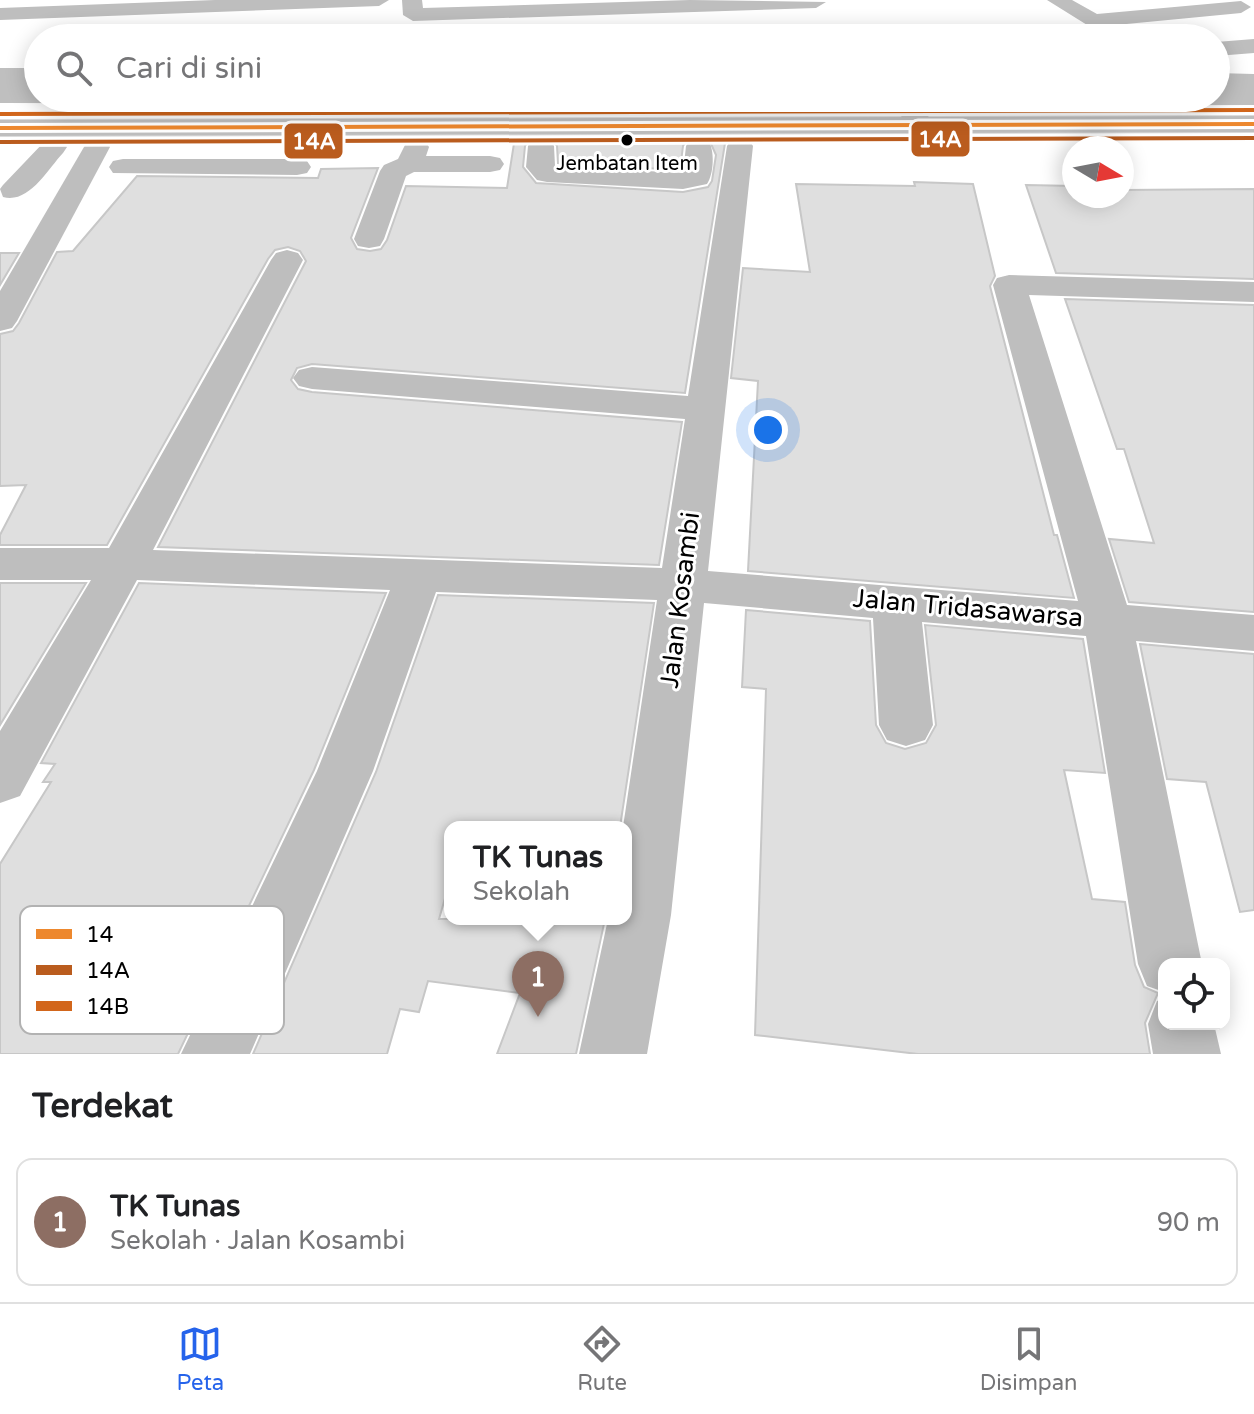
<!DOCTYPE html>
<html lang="id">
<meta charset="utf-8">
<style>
:root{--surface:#fff;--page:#f2f2f2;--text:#202124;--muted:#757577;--line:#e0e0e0;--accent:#2563eb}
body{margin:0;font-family:"Varela Round",sans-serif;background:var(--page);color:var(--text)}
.controls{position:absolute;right:24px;bottom:24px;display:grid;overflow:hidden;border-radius:16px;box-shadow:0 4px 20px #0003}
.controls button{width:72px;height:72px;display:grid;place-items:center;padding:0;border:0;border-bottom:2px solid var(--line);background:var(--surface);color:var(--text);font:40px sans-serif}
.compass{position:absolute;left:1062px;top:136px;width:72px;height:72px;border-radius:50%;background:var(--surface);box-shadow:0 4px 20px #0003;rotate:100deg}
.you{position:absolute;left:768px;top:430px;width:28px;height:28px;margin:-20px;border:6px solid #fff;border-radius:50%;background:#1a73e8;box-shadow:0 0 0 12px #1a73e833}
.badge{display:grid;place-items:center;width:52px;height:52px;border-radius:50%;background:var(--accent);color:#fff;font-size:26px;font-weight:700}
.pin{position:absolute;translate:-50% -66px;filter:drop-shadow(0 2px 4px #0008)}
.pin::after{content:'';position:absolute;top:42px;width:28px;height:24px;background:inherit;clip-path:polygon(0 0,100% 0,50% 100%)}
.popup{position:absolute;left:444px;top:821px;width:188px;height:104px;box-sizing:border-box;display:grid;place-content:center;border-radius:16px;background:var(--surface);filter:drop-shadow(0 2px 6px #0005);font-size:26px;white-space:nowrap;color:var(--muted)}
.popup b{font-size:30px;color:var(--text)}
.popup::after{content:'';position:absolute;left:50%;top:100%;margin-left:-16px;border:16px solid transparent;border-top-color:var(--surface)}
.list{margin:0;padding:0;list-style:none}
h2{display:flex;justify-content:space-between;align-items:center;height:104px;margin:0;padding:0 32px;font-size:34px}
h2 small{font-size:26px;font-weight:400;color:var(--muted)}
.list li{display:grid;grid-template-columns:52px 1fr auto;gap:24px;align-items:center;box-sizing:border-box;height:128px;margin:0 16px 16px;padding:0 16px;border:2px solid var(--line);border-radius:16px}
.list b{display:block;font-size:30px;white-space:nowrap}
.list p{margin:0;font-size:26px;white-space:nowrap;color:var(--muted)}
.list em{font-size:26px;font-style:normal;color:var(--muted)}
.icon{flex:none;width:44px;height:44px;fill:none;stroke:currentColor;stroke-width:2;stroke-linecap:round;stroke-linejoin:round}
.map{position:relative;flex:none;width:1254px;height:1054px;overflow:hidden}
.search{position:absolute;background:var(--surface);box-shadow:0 4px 20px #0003;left:24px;right:24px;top:24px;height:88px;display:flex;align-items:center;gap:20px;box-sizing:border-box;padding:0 28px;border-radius:44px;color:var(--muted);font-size:30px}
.sheet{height:248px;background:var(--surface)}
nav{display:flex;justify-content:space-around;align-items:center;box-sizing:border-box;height:112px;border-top:2px solid var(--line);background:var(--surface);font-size:22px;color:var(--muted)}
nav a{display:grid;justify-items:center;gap:4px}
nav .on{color:var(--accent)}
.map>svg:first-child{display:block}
.water{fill:#bfbfbf}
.building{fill:#dfdfdf;stroke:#c7c7c7;stroke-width:2}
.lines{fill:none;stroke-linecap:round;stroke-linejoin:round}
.major-casing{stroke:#dbdbdb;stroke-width:4}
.minor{fill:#bebebe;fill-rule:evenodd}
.major{fill:#bebebe;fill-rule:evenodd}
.bus-1-casing{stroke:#fff;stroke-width:6}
.bus-2-casing{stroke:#fff;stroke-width:6}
.bus-3-casing{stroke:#fff;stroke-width:6}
.bus-1{fill:#ed882e;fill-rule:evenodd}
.bus-2{fill:#ba5c1e;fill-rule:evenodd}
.bus-3{fill:#d2661b;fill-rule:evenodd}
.bus-dot{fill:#000;stroke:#fff;stroke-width:3}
.labels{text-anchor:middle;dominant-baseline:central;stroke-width:6;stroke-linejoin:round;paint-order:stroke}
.far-bus-label{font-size:20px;fill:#000;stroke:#fff}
.street-label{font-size:26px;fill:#000;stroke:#fff}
.key{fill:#fff;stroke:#b2b2b2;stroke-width:2}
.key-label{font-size:22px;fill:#000}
.line-badge{stroke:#fff;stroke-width:3}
.badge-label{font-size:22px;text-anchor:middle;font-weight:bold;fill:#fff}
</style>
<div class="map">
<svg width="1254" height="1054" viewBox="0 0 1254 1054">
<rect width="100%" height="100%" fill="#fff"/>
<path class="water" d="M 0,68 L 38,68 L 38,98 L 1216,98 L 1216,73 L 1254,74 L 1254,106 L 0,103 Z"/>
<g class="building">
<path d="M 515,137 L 531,137 L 525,146 L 523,167 L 536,183 L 683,192 L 708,187 L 712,181 L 716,155 L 708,137 L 688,138 L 683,146 L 680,170 L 558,163 L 557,146 L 551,137 L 726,137 L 685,393 L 312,364 L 297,368 L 291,380 L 298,389 L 312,392 L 682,422 L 659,565 L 158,547 L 306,261 L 300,251 L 288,247 L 275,250 L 268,259 L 107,545 L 0,545 L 0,535 L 26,485 L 0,486 L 0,334 L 13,331 L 19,323 L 57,252 L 73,251 L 137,176 L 318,178 L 321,169 L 378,168 L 351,238 L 357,249 L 370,251 L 381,249 L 387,240 L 406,186 L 507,188 Z"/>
<path d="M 914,182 L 973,184 L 995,276 L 990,286 L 1054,535 L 1057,535 L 1074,598 L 748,571 L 758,381 L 731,378 L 743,268 L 810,272 L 796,184 L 915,186 Z"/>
<path d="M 1026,185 L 1074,186 L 1074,196 L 1122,196 L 1122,190 L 1254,189 L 1254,279 L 1056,273 Z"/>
<path d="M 0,253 L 19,253 L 0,285 Z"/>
<path d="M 1065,299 L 1254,305 L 1254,612 L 1129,602 L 1109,539 L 1154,543 L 1124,449 L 1117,449 Z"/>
<path d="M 0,583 L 86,583 L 0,725 Z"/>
<path d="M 139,583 L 386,593 L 314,770 L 178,1054 L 0,1054 L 0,864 L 51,782 L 43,782 L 55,764 L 41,763 Z"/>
<path d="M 438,595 L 654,603 L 620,827 L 450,827 L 450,881 L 439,919 L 605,919 L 576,1054 L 497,1054 L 520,993 L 428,981 L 419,1012 L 400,1009 L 387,1054 L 253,1054 L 376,772 Z"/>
<path d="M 746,610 L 870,621 L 876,725 L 886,743 L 905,749 L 926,743 L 936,725 L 925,625 L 1083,639 L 1105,773 L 1064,770 L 1092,899 L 1125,902 L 1135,965 L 1144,987 L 1158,993 L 1145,1023 L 1150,1054 L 918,1054 L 755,1035 L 766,689 L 742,687 Z"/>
<path d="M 1140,644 L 1254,654 L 1254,910 L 1240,912 L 1206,782 L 1167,779 Z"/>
</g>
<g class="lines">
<g class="major-casing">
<path id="major" d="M 1254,116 L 1254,132 L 0,136 L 0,120 Z"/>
</g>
<g class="minor">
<path d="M 215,0 L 389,0 L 379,6 L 0,20 L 0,8 Z"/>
<path d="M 402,0 L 422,0 L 423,8 L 690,0 L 826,2 L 816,8 L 413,21 L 403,15 Z"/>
<path d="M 1047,0 L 1072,0 L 1097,14 L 1241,1 L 1251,7 L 1241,13 L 1116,25 L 1129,35 L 1127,38 L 1108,38 Z"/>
<path d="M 1047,26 L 1055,27 L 1058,32 L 1055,37 L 816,38 L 827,31 Z"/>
<path d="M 1254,39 L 1254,53 L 1216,56 L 1216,42 Z"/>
<path d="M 889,98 L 914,98 L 935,125 L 931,130 C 910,136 900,114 889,98 Z"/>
<path d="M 541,138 L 550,140 L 554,146 L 555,166 L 683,173 L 686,146 L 690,140 L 708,140 C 715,150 714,174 707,184 L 683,189 L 547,182 L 537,180 L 526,167 L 528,146 L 532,140 Z"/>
<path d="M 740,138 L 749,140 L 753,146 L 708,571 L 1078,601 L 993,285 L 997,278 L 1009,275 L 1254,282 L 1254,302 L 1029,295 L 1127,605 L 1254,615 L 1254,651 L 1136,641 L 1202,964 L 1164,964 L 1164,992 L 1147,986 L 1138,964 L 1086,636 L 922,622 L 933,725 L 925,740 L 906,746 L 887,740 L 879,725 L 873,618 L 704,603 L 671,915 L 647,1054 L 579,1054 L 608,919 L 626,919 L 626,827 L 623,827 L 657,600 L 436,592 L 373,771 L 250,1054 L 181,1054 L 317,771 L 390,590 L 137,580 L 20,796 L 0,803 L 0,731 L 91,580 L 0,580 L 0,548 L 109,548 L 271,260 L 276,253 L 287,250 L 298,253 L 303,260 L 153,550 L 662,568 L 685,419 L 312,389 L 299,386 L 293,378 L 299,370 L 312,367 L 688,396 L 727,146 L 731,140 Z"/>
<path d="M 54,139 L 63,141 L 67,147 L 63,153 C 47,170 29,204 3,197 L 0,189 L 3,185 L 45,141 Z"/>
<path d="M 97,139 L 106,141 L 110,147 L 17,321 L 12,328 L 0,331 L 0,291 L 84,147 L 88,141 Z"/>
<path d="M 416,139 L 425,141 L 429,147 L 426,156 L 490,156 L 500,158 L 504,164 L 500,170 L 490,172 L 414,172 L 406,176 L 384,239 L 380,246 L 369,248 L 358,246 L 354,239 L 380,171 L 384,165 L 398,159 L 407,141 Z"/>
<path d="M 123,159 L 297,159 L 307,161 L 311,167 L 307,173 L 297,175 L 113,173 L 109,167 L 113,161 Z"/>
<path d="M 1164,998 L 1164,1024 L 1214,1024 L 1221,1054 L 1153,1054 L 1148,1024 L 1157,1001 Z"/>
</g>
<use href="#major" class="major"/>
<g class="bus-1-casing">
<path id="bus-1" d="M 1254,122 L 1254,126 L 0,130 L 0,126 Z"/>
</g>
<g class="bus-2-casing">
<path id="bus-2" d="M 1254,136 L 1254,140 L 0,144 L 0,140 Z"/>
</g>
<g class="bus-3-casing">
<path id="bus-3" d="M 1254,108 L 1254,112 L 0,116 L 0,112 Z"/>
</g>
<use href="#bus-1" class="bus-1"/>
<use href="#bus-2" class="bus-2"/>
<use href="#bus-3" class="bus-3"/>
</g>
<circle class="bus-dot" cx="627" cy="140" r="7"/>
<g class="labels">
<g class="far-bus-label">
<text x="627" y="164">Jembatan Item</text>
</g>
<g class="street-label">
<text transform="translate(680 600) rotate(-83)">Jalan Kosambi</text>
<text transform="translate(968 608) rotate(5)">Jalan Tridasawarsa</text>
</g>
</g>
<rect x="20" y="906" width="264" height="128" rx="12" class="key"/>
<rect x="36" y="929" width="36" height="10" fill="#ed882e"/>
<rect x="36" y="965" width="36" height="10" fill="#ba5c1e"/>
<rect x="36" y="1001" width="36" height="10" fill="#d2661b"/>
<g class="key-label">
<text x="86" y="942">14</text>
<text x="86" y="978">14A</text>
<text x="86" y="1014">14B</text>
</g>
<g class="line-badge">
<rect x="910" y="120" width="61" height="38" rx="8" fill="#ba5c1e"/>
<rect x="283" y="122" width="61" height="38" rx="8" fill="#ba5c1e"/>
</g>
<g class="badge-label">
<text x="940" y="147">14A</text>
<text x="314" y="149">14A</text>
</g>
</svg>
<div class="controls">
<button><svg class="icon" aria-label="locate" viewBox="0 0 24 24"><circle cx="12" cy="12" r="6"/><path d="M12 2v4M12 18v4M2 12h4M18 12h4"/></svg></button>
</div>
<svg class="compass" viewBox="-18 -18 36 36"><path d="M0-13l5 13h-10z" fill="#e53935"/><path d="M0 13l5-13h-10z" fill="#757577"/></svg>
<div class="you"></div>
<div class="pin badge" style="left:538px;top:1017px;background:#8d6e63">1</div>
<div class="popup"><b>TK Tunas</b>Sekolah</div>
<div class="search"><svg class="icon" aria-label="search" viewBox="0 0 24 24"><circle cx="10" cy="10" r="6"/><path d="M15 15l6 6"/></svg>Cari di sini</div>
</div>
<section class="sheet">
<h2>Terdekat<small></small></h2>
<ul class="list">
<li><span class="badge" style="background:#8d6e63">1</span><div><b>TK Tunas</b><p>Sekolah · Jalan Kosambi</p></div><em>90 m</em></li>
</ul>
</section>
<nav>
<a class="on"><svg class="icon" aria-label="map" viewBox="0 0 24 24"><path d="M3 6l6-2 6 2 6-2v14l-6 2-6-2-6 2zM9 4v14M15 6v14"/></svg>Peta</a>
<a><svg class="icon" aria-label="directions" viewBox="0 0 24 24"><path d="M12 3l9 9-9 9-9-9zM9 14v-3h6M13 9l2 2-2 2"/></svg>Rute</a>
<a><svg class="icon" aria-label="saved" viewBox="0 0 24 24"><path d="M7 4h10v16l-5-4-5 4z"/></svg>Disimpan</a>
</nav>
